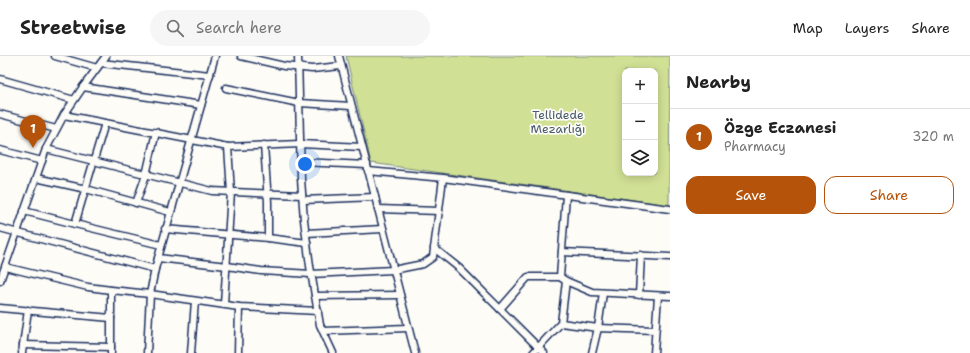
<!DOCTYPE html>
<meta charset="utf-8">
<style>
:root{--surface:#fff;--page:#f6f6f6;--text:#222;--muted:#767676;--line:#e0e0e0;--accent:#b45309}
body{margin:0;font-family:"Shantell Sans",sans-serif;background:var(--page);color:var(--text)}
.controls{position:absolute;right:12px;top:12px;display:grid;overflow:hidden;border-radius:8px;box-shadow:0 2px 10px #0003}
.controls button{width:36px;height:36px;display:grid;place-items:center;padding:0;border:0;border-bottom:1px solid var(--line);background:var(--surface);color:var(--text);font:20px sans-serif}
.you{position:absolute;left:305px;top:108px;width:14px;height:14px;margin:-10px;border:3px solid #fff;border-radius:50%;background:#1a73e8;box-shadow:0 0 0 6px #1a73e833}
.badge{display:grid;place-items:center;width:26px;height:26px;border-radius:50%;background:var(--accent);color:#fff;font-size:13px;font-weight:700}
.pin{position:absolute;translate:-50% -33px;filter:drop-shadow(0 1px 2px #0008)}
.pin::after{content:'';position:absolute;top:21px;width:14px;height:12px;background:inherit;clip-path:polygon(0 0,100% 0,50% 100%)}
.list{margin:0;padding:0;list-style:none}
h2{display:flex;justify-content:space-between;align-items:center;height:52px;margin:0;padding:0 16px;font-size:17px}
h2 small{font-size:13px;font-weight:400;color:var(--muted)}
.list li{display:grid;grid-template-columns:26px 1fr auto;gap:12px;align-items:center;box-sizing:border-box;height:56px;padding:0 16px;border-top:1px solid var(--line)}
.list b{display:block;font-size:15px;white-space:nowrap}
.list p{margin:0;font-size:13px;white-space:nowrap;color:var(--muted)}
.list em{font-size:13px;font-style:normal;color:var(--muted)}
.actions{display:flex;gap:8px;padding:12px 16px}
.actions a{flex:1;padding:9px 0;border:1px solid var(--accent);border-radius:12px;text-align:center;font-size:14px;color:var(--accent)}
.actions .main{background:var(--accent);color:#fff}
.icon{flex:none;width:22px;height:22px;fill:none;stroke:currentColor;stroke-width:2;stroke-linecap:round;stroke-linejoin:round}
.map{position:relative;flex:none;width:670px;height:297px;overflow:hidden}
header{display:flex;align-items:center;gap:24px;box-sizing:border-box;height:56px;padding:0 20px;background:var(--surface);border-bottom:1px solid var(--line)}
header strong{font-size:19px}
nav{display:flex;gap:22px;margin-inline-start:auto;font-size:14px}
.search{width:280px;height:36px;background:var(--page);display:flex;align-items:center;gap:10px;box-sizing:border-box;padding:0 14px;border-radius:22px;color:var(--muted);font-size:15px}
main{display:flex}
aside{flex:1;background:var(--surface)}
.map>svg:first-child{display:block}
.green{fill:#d0e094;stroke:#768879;fill-rule:evenodd}
.lines{fill:none;stroke-linecap:round;stroke-linejoin:round}
.minor-casing{stroke:#1b2f5e;stroke-width:9}
.minor{stroke:#fdfcf7;stroke-width:6}
.labels{text-anchor:middle;dominant-baseline:central;stroke-width:3.5;stroke-linejoin:round;paint-order:stroke}
.park-label{font-size:12px;fill:#485b6c;stroke:#fdfcf7}
</style>
<header>
<strong>Streetwise</strong>
<div class="search"><svg class="icon" aria-label="search" viewBox="0 0 24 24"><circle cx="10" cy="10" r="6"/><path d="M15 15l6 6"/></svg>Search here</div>
<nav><a>Map</a><a>Layers</a><a>Share</a></nav>
</header>
<main>
<div class="map">
<svg width="670" height="297" viewBox="0 0 670 297">
<rect width="100%" height="100%" fill="#fdfcf7"/>
<filter id="ink" filterUnits="userSpaceOnUse"><feTurbulence type="fractalNoise" baseFrequency=".025" numOctaves="2"/><feDisplacementMap in="SourceGraphic" scale="8" xChannelSelector="R" yChannelSelector="G"/><feConvolveMatrix kernelMatrix="1 2 1 2 8 2 1 2 1" color-interpolation-filters="sRGB"/></filter>
<g filter="url(#ink)">
<path class="green" d="M 346,0 L 670,0 L 669,149 L 371,107 ZM 625,15 L 655,15 L 655,117 L 625,117 Z"/>
<g class="lines">
<g class="minor-casing">
<g id="minor">
<path d="M 55,0 L 97,12"/>
<path d="M 241,0 L 284,10 L 312,13 L 341,10"/>
<path d="M 298,0 L 301,123 L 304,164 L 310,210 L 320,269 L 333,297"/>
<path d="M 339,0 L 415,297"/>
<path d="M 101,7 L 210,19"/>
<path d="M 0,23 L 74,44"/>
<path d="M 83,31 L 201,49"/>
<path d="M 226,32 L 299,47 L 351,50"/>
<path d="M 0,58 L 56,73"/>
<path d="M 64,59 L 228,91"/>
<path d="M 105,67 L 75,168 L 161,189"/>
<path d="M 264,89 L 268,146 L 268,182"/>
<path d="M 46,93 L 212,135 L 302,139"/>
<path d="M 0,94 L 42,105"/>
<path d="M 301,106 L 367,109"/>
<path d="M 368,115 L 443,122 L 670,153"/>
<path d="M 36,122 L 86,133 L 170,156"/>
<path d="M 303,144 L 375,141"/>
<path d="M 136,147 L 146,119 L 156,76"/>
<path d="M 378,153 L 439,155"/>
<path d="M 24,155 L 75,168"/>
<path d="M 0,172 L 52,186 L 155,213"/>
<path d="M 165,173 L 268,182 L 307,187"/>
<path d="M 306,177 L 383,173"/>
<path d="M 434,192 L 459,212 L 544,297"/>
<path d="M 562,196 L 670,201"/>
<path d="M 158,202 L 227,210 L 261,215 L 311,218 L 393,214 L 423,208 L 433,201 L 443,122"/>
<path d="M 5,211 L 88,231 L 111,234 L 150,238 L 239,251 L 318,255"/>
<path d="M 0,225 L 46,93 L 64,59 L 83,31 L 106,0"/>
<path d="M 566,225 L 592,236 L 670,240"/>
<path d="M 639,239 L 641,199"/>
<path d="M 315,240 L 400,239"/>
<path d="M 224,248 L 231,136 L 228,91 L 300,88 L 362,91"/>
<path d="M 0,252 L 111,262 L 111,234"/>
<path d="M 500,253 L 528,221 L 560,221"/>
<path d="M 111,262 L 111,297"/>
<path d="M 561,267 L 598,272 L 603,237"/>
<path d="M 323,275 L 408,272"/>
<path d="M 23,289 L 111,291"/>
<path d="M 22,297 L 28,254"/>
<path d="M 147,297 L 150,238 L 155,213 L 215,0"/>
<path d="M 191,297 L 195,245"/>
<path d="M 238,297 L 239,251"/>
<path d="M 533,297 L 561,267 L 566,225 L 560,221 L 566,139"/>
<path d="M 592,297 L 598,272 L 655,274"/>
<path d="M 654,297 L 658,240"/>
</g>
</g>
<use href="#minor" class="minor"/>
</g>
</g>
<g class="labels">
<g class="park-label">
<text x="558" y="59">Tellidede<tspan x="558" dy="14">Mezarlığı</tspan></text>
</g>
</g>
</svg>
<div class="controls">
<button>+</button>
<button>−</button>
<button><svg class="icon" aria-label="layers" viewBox="0 0 24 24"><path d="M12 4l9 5-9 5-9-5zM3 14l9 5 9-5"/></svg></button>
</div>
<div class="you"></div>
<div class="pin badge" style="left:33px;top:92px">1</div>
</div>
<aside>
<h2>Nearby<small></small></h2>
<ul class="list">
<li><span class="badge">1</span><div><b>Özge Eczanesi</b><p>Pharmacy</p></div><em>320 m</em></li>
</ul>
<div class="actions"><a class="main">Save</a><a>Share</a></div>
</aside>
</main>
